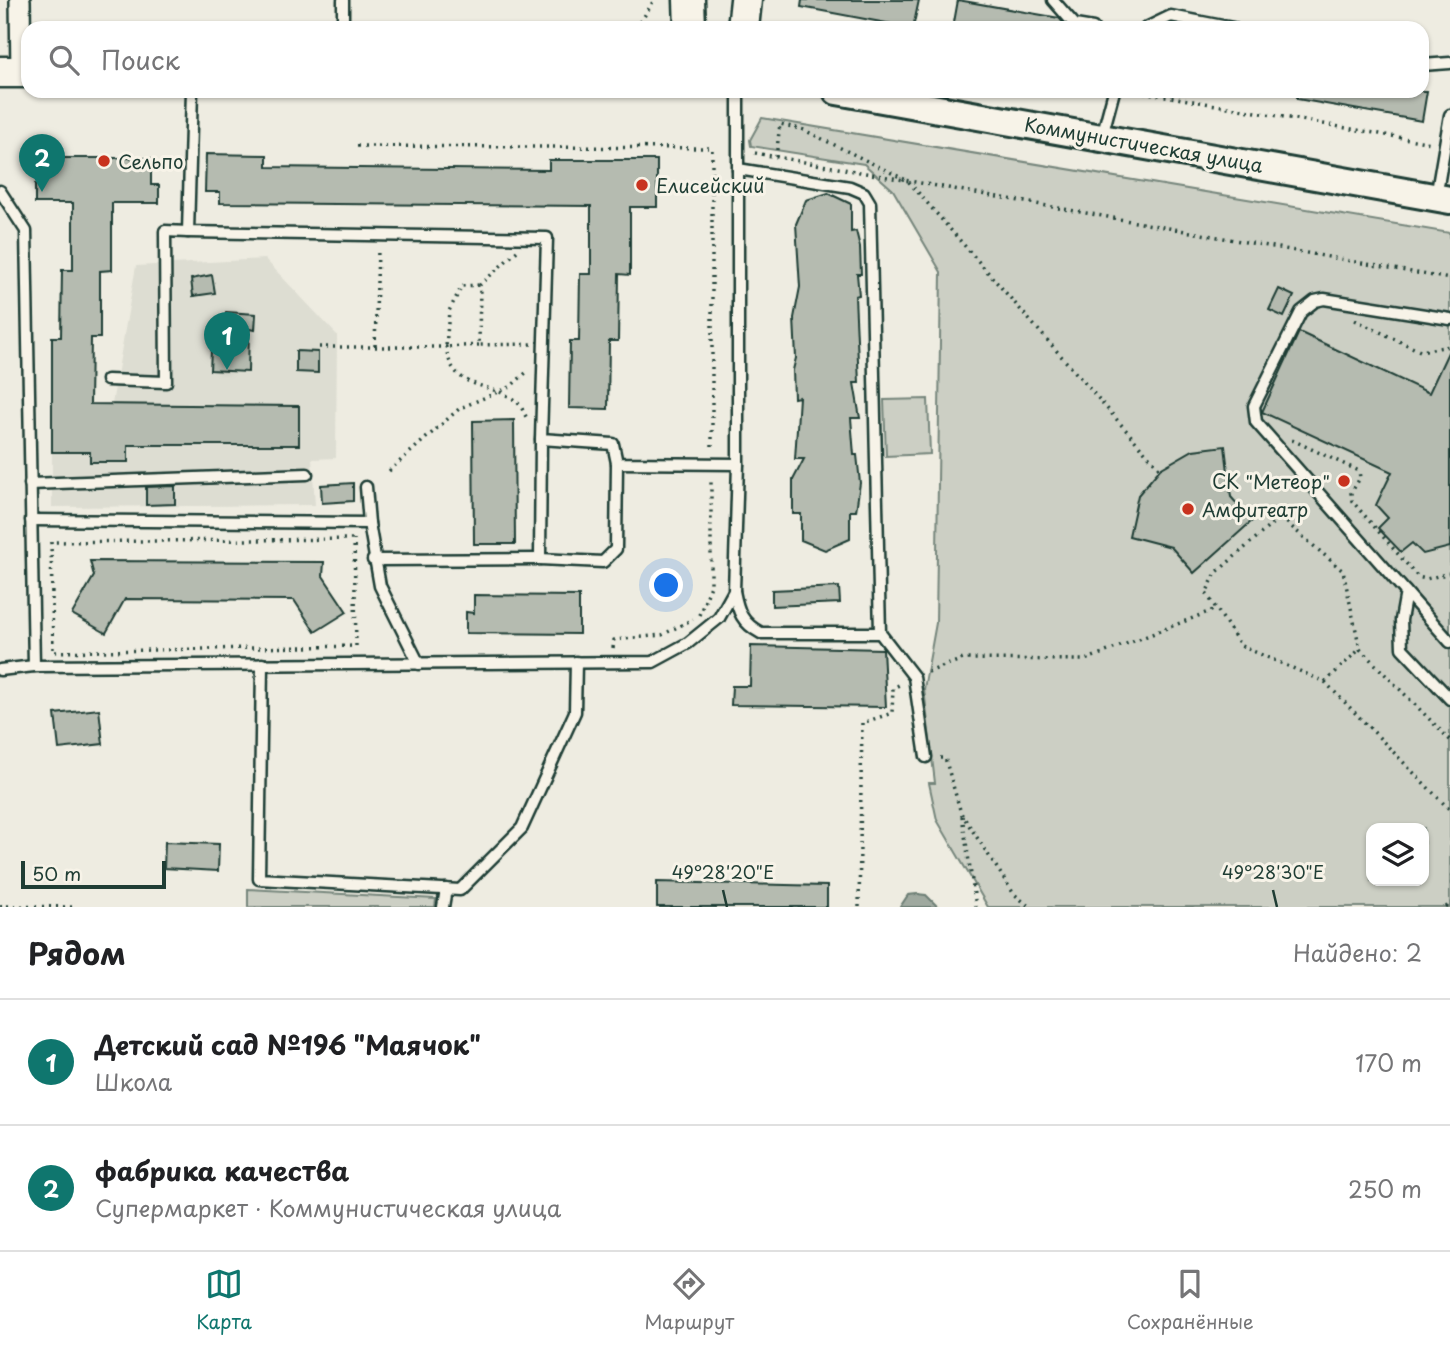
<!DOCTYPE html>
<html lang="ru">
<meta charset="utf-8">
<style>
:root{--surface:#fff;--page:#f6f6f6;--text:#202124;--muted:#757577;--line:#e0e0e0;--accent:#0f766e}
body{margin:0;font-family:"Playpen Sans",sans-serif;background:var(--page);color:var(--text)}
.controls{position:absolute;right:21px;bottom:21px;display:grid;overflow:hidden;border-radius:14px;box-shadow:0 2px 5px #0004}
.controls button{width:63px;height:63px;display:grid;place-items:center;padding:0;border:0;border-bottom:2px solid var(--line);background:var(--surface);color:var(--text);font:35px sans-serif}
.scale{position:absolute;left:21px;bottom:18px;width:145px;box-sizing:border-box;padding-left:7px;border:4px solid #1f3d34;border-top:0;font-size:19px;line-height:24px;white-space:nowrap;color:#1f3d34;-webkit-text-stroke:5px #f7f3e8;paint-order:stroke}
.you{position:absolute;left:667px;top:586px;width:24px;height:24px;margin:-18px;border:5px solid #fff;border-radius:50%;background:#1a73e8;box-shadow:0 0 0 10px #1a73e833}
.badge{display:grid;place-items:center;width:46px;height:46px;border-radius:50%;background:var(--accent);color:#fff;font-size:23px;font-weight:700}
.pin{position:absolute;translate:-50% -58px;filter:drop-shadow(0 2px 4px #0008)}
.pin::after{content:'';position:absolute;top:37px;width:24px;height:21px;background:inherit;clip-path:polygon(0 0,100% 0,50% 100%)}
.list{margin:0;padding:0;list-style:none}
h2{display:flex;justify-content:space-between;align-items:center;height:91px;margin:0;padding:0 28px;font-size:30px}
h2 small{font-size:23px;font-weight:400;color:var(--muted)}
.list li{display:grid;grid-template-columns:46px 1fr auto;gap:21px;align-items:center;box-sizing:border-box;height:126px;padding:0 28px;border-top:2px solid var(--line)}
.list b{display:block;font-size:26px;white-space:nowrap}
.list p{margin:0;font-size:23px;white-space:nowrap;color:var(--muted)}
.list em{font-size:23px;font-style:normal;color:var(--muted)}
.icon{flex:none;width:38px;height:38px;fill:none;stroke:currentColor;stroke-width:2;stroke-linecap:round;stroke-linejoin:round}
.map{position:relative;flex:none;width:1450px;height:907px;overflow:hidden}
.search{position:absolute;background:var(--surface);box-shadow:0 2px 5px #0004;left:21px;right:21px;top:21px;height:77px;display:flex;align-items:center;gap:18px;box-sizing:border-box;padding:0 24px;border-radius:21px;color:var(--muted);font-size:26px}
.sheet{height:343px;background:var(--surface)}
nav{display:flex;justify-content:space-around;align-items:center;box-sizing:border-box;height:98px;border-top:2px solid var(--line);background:var(--surface);font-size:19px;color:var(--muted)}
nav a{display:grid;justify-items:center;gap:4px}
nav .on{color:var(--accent)}
.map>svg:first-child{display:block}
.built{fill:#ddddd2}
.green{fill:#cccfc4;stroke:#76867c;stroke-width:2;fill-rule:evenodd}
.water{fill:#9fa99f;stroke:#6c7e74;stroke-width:2}
.building{fill:#b5bbb0;stroke:#1f3d34;stroke-width:2}
.lines{fill:none;stroke-linecap:round;stroke-linejoin:round}
.lane-casing{stroke:#1f3d34;stroke-width:15}
.street-casing{stroke:#1f3d34;stroke-width:24}
.secondary-casing{stroke:#1f3d34;stroke-width:32}
.primary-casing{stroke:#1f3d34;stroke-width:35}
.path{stroke:#1f3d34;stroke-width:3.5;stroke-dasharray:2 5;stroke-linecap:butt}
.lane{stroke:#f7f3e8;stroke-width:10}
.street{stroke:#f7f3e8;stroke-width:19}
.secondary{stroke:#f7f3e8;stroke-width:26}
.primary{stroke:#f7f3e8;stroke-width:30}
.ticks{fill:none;stroke:#1f3d34;stroke-width:2.5}
.poi-dot{fill:#c8321e;stroke:#f7f3e8;stroke-width:2.5}
.labels{text-anchor:middle;dominant-baseline:central;stroke-width:6;stroke-linejoin:round;paint-order:stroke}
.street-label{font-size:19px;fill:#1f3d34;stroke:#f7f3e8}
.poi-label{font-size:19px;fill:#1f3d34;stroke:#f7f3e8;text-anchor:start}
.ticks-label{font-size:18px;text-anchor:middle;fill:#1f3d34;stroke:#f7f3e8;stroke-width:6;stroke-linejoin:round;paint-order:stroke}
</style>
<div class="map">
<svg width="1450" height="907" viewBox="0 0 1450 907">
<rect width="100%" height="100%" fill="#eeece1"/>
<filter id="ink" filterUnits="userSpaceOnUse"><feTurbulence type="fractalNoise" baseFrequency=".0143" numOctaves="2"/><feDisplacementMap in="SourceGraphic" scale="14" xChannelSelector="R" yChannelSelector="G"/><feConvolveMatrix kernelMatrix="1 2 1 2 8 2 1 2 1" color-interpolation-filters="sRGB"/></filter>
<g filter="url(#ink)">
<path class="built" d="M 265,259 L 337,335 L 336,458 L 312,459 L 315,505 L 52,507 L 52,404 L 112,404 L 136,266 Z"/>
<g class="green">
<path d="M 762,118 L 1450,233 L 1450,907 L 988,907 L 937,820 L 929,783 L 935,783 L 924,689 L 936,623 L 941,272 L 893,190 L 864,164 L 751,146 L 750,140 ZM 1371,828 L 1424,828 L 1424,881 L 1371,881 Z"/>
<path d="M 928,399 L 930,454 L 886,456 L 884,400 Z"/>
<path d="M 248,889 L 436,899 L 435,907 L 248,907 Z"/>
</g>
<path class="water" d="M 917,894 L 926,895 L 938,907 L 900,907 L 908,895 Z"/>
<g class="building">
<path d="M 802,0 L 919,0 L 913,28 L 801,7 Z"/>
<path d="M 958,0 L 1059,18 L 1068,28 L 953,28 Z"/>
<path d="M 1297,91 L 1427,91 L 1422,121 L 1297,99 Z"/>
<path d="M 206,154 L 267,155 L 267,167 L 549,170 L 549,160 L 657,160 L 657,207 L 630,207 L 630,275 L 619,274 L 618,341 L 609,341 L 608,409 L 569,408 L 570,341 L 579,341 L 580,274 L 591,274 L 591,206 L 220,203 L 220,192 L 205,192 Z"/>
<path d="M 43,158 L 151,158 L 151,185 L 159,185 L 159,203 L 112,203 L 112,270 L 100,271 L 100,338 L 91,338 L 90,404 L 299,406 L 299,445 L 128,445 L 128,462 L 90,462 L 90,452 L 52,452 L 52,337 L 61,337 L 62,270 L 73,270 L 73,203 L 35,203 L 35,184 L 43,184 Z"/>
<path d="M 828,193 L 851,204 L 851,232 L 856,231 L 860,247 L 861,274 L 857,274 L 859,295 L 855,296 L 859,383 L 854,383 L 860,418 L 851,418 L 854,455 L 857,455 L 860,483 L 856,511 L 850,511 L 850,539 L 825,550 L 801,540 L 801,514 L 793,514 L 793,480 L 804,459 L 795,459 L 799,397 L 794,398 L 793,370 L 796,358 L 794,318 L 800,287 L 796,224 L 806,200 Z"/>
<path d="M 212,275 L 215,293 L 193,296 L 191,279 Z"/>
<path d="M 1279,289 L 1294,296 L 1284,317 L 1269,310 Z"/>
<path d="M 226,312 L 256,314 L 255,330 L 249,329 L 248,372 L 210,370 L 211,351 L 225,351 Z"/>
<path d="M 1299,332 L 1429,393 L 1450,348 L 1450,547 L 1423,554 L 1412,543 L 1401,552 L 1378,528 L 1388,518 L 1376,505 L 1392,472 L 1262,412 Z"/>
<path d="M 296,351 L 318,352 L 318,373 L 296,372 Z"/>
<path d="M 514,420 L 515,544 L 474,544 L 473,421 Z"/>
<path d="M 1225,446 L 1231,497 L 1252,521 L 1194,573 L 1171,547 L 1129,536 L 1138,495 L 1160,469 L 1193,450 Z"/>
<path d="M 353,483 L 353,501 L 322,503 L 321,485 Z"/>
<path d="M 175,486 L 175,504 L 146,505 L 146,487 Z"/>
<path d="M 90,561 L 324,562 L 323,576 L 347,612 L 315,632 L 294,600 L 125,599 L 106,633 L 72,614 L 94,576 Z"/>
<path d="M 839,587 L 840,603 L 772,606 L 772,590 Z"/>
<path d="M 474,595 L 579,596 L 579,634 L 466,633 L 466,612 L 474,613 Z"/>
<path d="M 751,646 L 883,649 L 886,707 L 731,705 L 732,686 L 750,686 Z"/>
<path d="M 99,709 L 103,744 L 59,749 L 55,714 Z"/>
<path d="M 165,842 L 219,844 L 218,871 L 164,868 Z"/>
<path d="M 657,882 L 827,886 L 827,907 L 657,907 Z"/>
</g>
<g class="lines">
<g class="lane-casing">
<g id="lane">
<path d="M 1053,0 L 1075,25 L 1093,28"/>
<path d="M 343,28 L 343,0"/>
<path d="M 1146,28 L 1171,16 L 1233,28"/>
<path d="M 1422,65 L 1450,63"/>
<path d="M 192,91 L 188,232 L 547,238 L 541,439 L 613,444 L 617,463 L 738,464"/>
<path d="M 1102,136 L 1114,91"/>
<path d="M 738,169 L 850,187 L 864,193 L 870,203 L 880,633"/>
<path d="M 0,191 L 26,231 L 34,666"/>
<path d="M 1436,197 L 1450,115"/>
<path d="M 1450,319 L 1324,299 L 1315,301 L 1301,312 L 1254,406 L 1256,422 L 1450,642"/>
<path d="M 107,380 L 166,382 L 165,231 L 188,232"/>
<path d="M 541,439 L 540,559 L 603,562 L 616,549 L 617,463"/>
<path d="M 30,484 L 307,474"/>
<path d="M 366,487 L 369,523"/>
<path d="M 31,520 L 369,523 L 380,586 L 419,664"/>
<path d="M 373,560 L 540,559"/>
<path d="M 734,591 C 738,612 742,623 761,633 L 880,633 L 914,677 L 926,757"/>
<path d="M 1406,592 L 1401,620 L 1402,648 L 1450,699"/>
<path d="M 262,664 L 259,879 L 460,890 L 522,828 L 575,712 L 576,662"/>
<path d="M 0,670 L 34,666 L 653,662 L 688,643 L 719,618 L 734,591 L 738,464 L 738,91"/>
<path d="M 443,907 L 446,889"/>
</g>
</g>
<g class="street-casing">
<path id="street" d="M 20,0 L 21,72"/>
</g>
<g class="secondary-casing">
<path id="secondary" d="M 837,91 L 1450,200"/>
</g>
<g class="primary-casing">
<g id="primary">
<path d="M 689,0 L 690,28"/>
<path d="M 743,28 L 746,0"/>
<path d="M 0,72 L 28,72"/>
</g>
</g>
<g class="path">
<path d="M 637,28 L 654,0"/>
<path d="M 779,28 L 794,28"/>
<path d="M 1137,91 L 1431,143"/>
<path d="M 357,146 L 712,148 L 712,449"/>
<path d="M 755,153 L 1450,279"/>
<path d="M 776,157 L 780,124 L 804,130 L 908,181 L 1160,469"/>
<path d="M 517,251 L 480,285 L 479,345 L 532,344"/>
<path d="M 1355,320 L 1420,351 L 1450,346"/>
<path d="M 479,345 L 446,347 L 449,311 L 462,286 L 480,285"/>
<path d="M 375,346 L 378,250"/>
<path d="M 319,347 L 446,347 C 453,395 493,379 519,404 C 522,407 524,414 527,418"/>
<path d="M 1292,440 L 1359,471 L 1360,478 L 1351,493 L 1352,501 L 1418,577 L 1426,579 L 1450,573"/>
<path d="M 389,471 L 460,408 L 510,387 L 528,371"/>
<path d="M 354,539 L 356,646 L 53,652 L 51,542 Z"/>
<path d="M 699,615 L 711,586 L 711,478"/>
<path d="M 613,648 L 614,640 L 662,635 L 693,619"/>
<path d="M 928,672 L 963,659 L 1085,660 L 1216,609"/>
<path d="M 1325,682 L 1360,649"/>
<path d="M 1450,740 L 1360,649 L 1343,571 L 1280,517 L 1216,573 L 1206,593 L 1241,646 L 1325,682 L 1450,810"/>
<path d="M 940,758 L 945,758 L 961,813 L 1014,894 L 1030,907"/>
<path d="M 962,816 L 976,907"/>
<path d="M 0,906 L 73,907"/>
<path d="M 859,907 L 862,723 L 892,713 L 893,688 L 901,684"/>
<path d="M 1446,907 L 1450,904"/>
</g>
<use href="#lane" class="lane"/>
<use href="#street" class="street"/>
<use href="#secondary" class="secondary"/>
<use href="#primary" class="primary"/>
</g>
</g>
<path class="ticks" d="M 723,890 L 727,907M 1273,890 L 1277,907"/>
<g class="poi-dot">
<circle cx="104" cy="161" r="7"/>
<circle cx="642" cy="185" r="7"/>
<circle cx="1344" cy="481" r="7"/>
<circle cx="1188" cy="509" r="7"/>
</g>
<g class="labels">
<g class="street-label">
<text transform="translate(1144 144) rotate(10)">Коммунистическая улица</text>
</g>
<g class="poi-label">
<text x="118" y="161">Сельпо</text>
<text x="656" y="185">Елисейский</text>
<text x="1330" y="481" text-anchor="end">СК "Метеор"</text>
<text x="1202" y="509">Амфитеатр</text>
</g>
</g>
<g class="ticks-label">
<text x="723" y="879">49°28'20"E</text>
<text x="1273" y="879">49°28'30"E</text>
</g>
</svg>
<div class="controls">
<button><svg class="icon" aria-label="layers" viewBox="0 0 24 24"><path d="M12 4l9 5-9 5-9-5zM3 14l9 5 9-5"/></svg></button>
</div>
<div class="scale">50 m</div>
<div class="you"></div>
<div class="pin badge" style="left:227px;top:370px">1</div>
<div class="pin badge" style="left:42px;top:192px">2</div>
<div class="search"><svg class="icon" aria-label="search" viewBox="0 0 24 24"><circle cx="10" cy="10" r="6"/><path d="M15 15l6 6"/></svg>Поиск</div>
</div>
<section class="sheet">
<h2>Рядом<small>Найдено: 2</small></h2>
<ul class="list">
<li><span class="badge">1</span><div><b>Детский сад №196 &quot;Маячок&quot;</b><p>Школа</p></div><em>170 m</em></li>
<li><span class="badge">2</span><div><b>фабрика качества</b><p>Супермаркет · Коммунистическая улица</p></div><em>250 m</em></li>
</ul>
</section>
<nav>
<a class="on"><svg class="icon" aria-label="map" viewBox="0 0 24 24"><path d="M3 6l6-2 6 2 6-2v14l-6 2-6-2-6 2zM9 4v14M15 6v14"/></svg>Карта</a>
<a><svg class="icon" aria-label="directions" viewBox="0 0 24 24"><path d="M12 3l9 9-9 9-9-9zM9 14v-3h6M13 9l2 2-2 2"/></svg>Маршрут</a>
<a><svg class="icon" aria-label="saved" viewBox="0 0 24 24"><path d="M7 4h10v16l-5-4-5 4z"/></svg>Сохранённые</a>
</nav>
